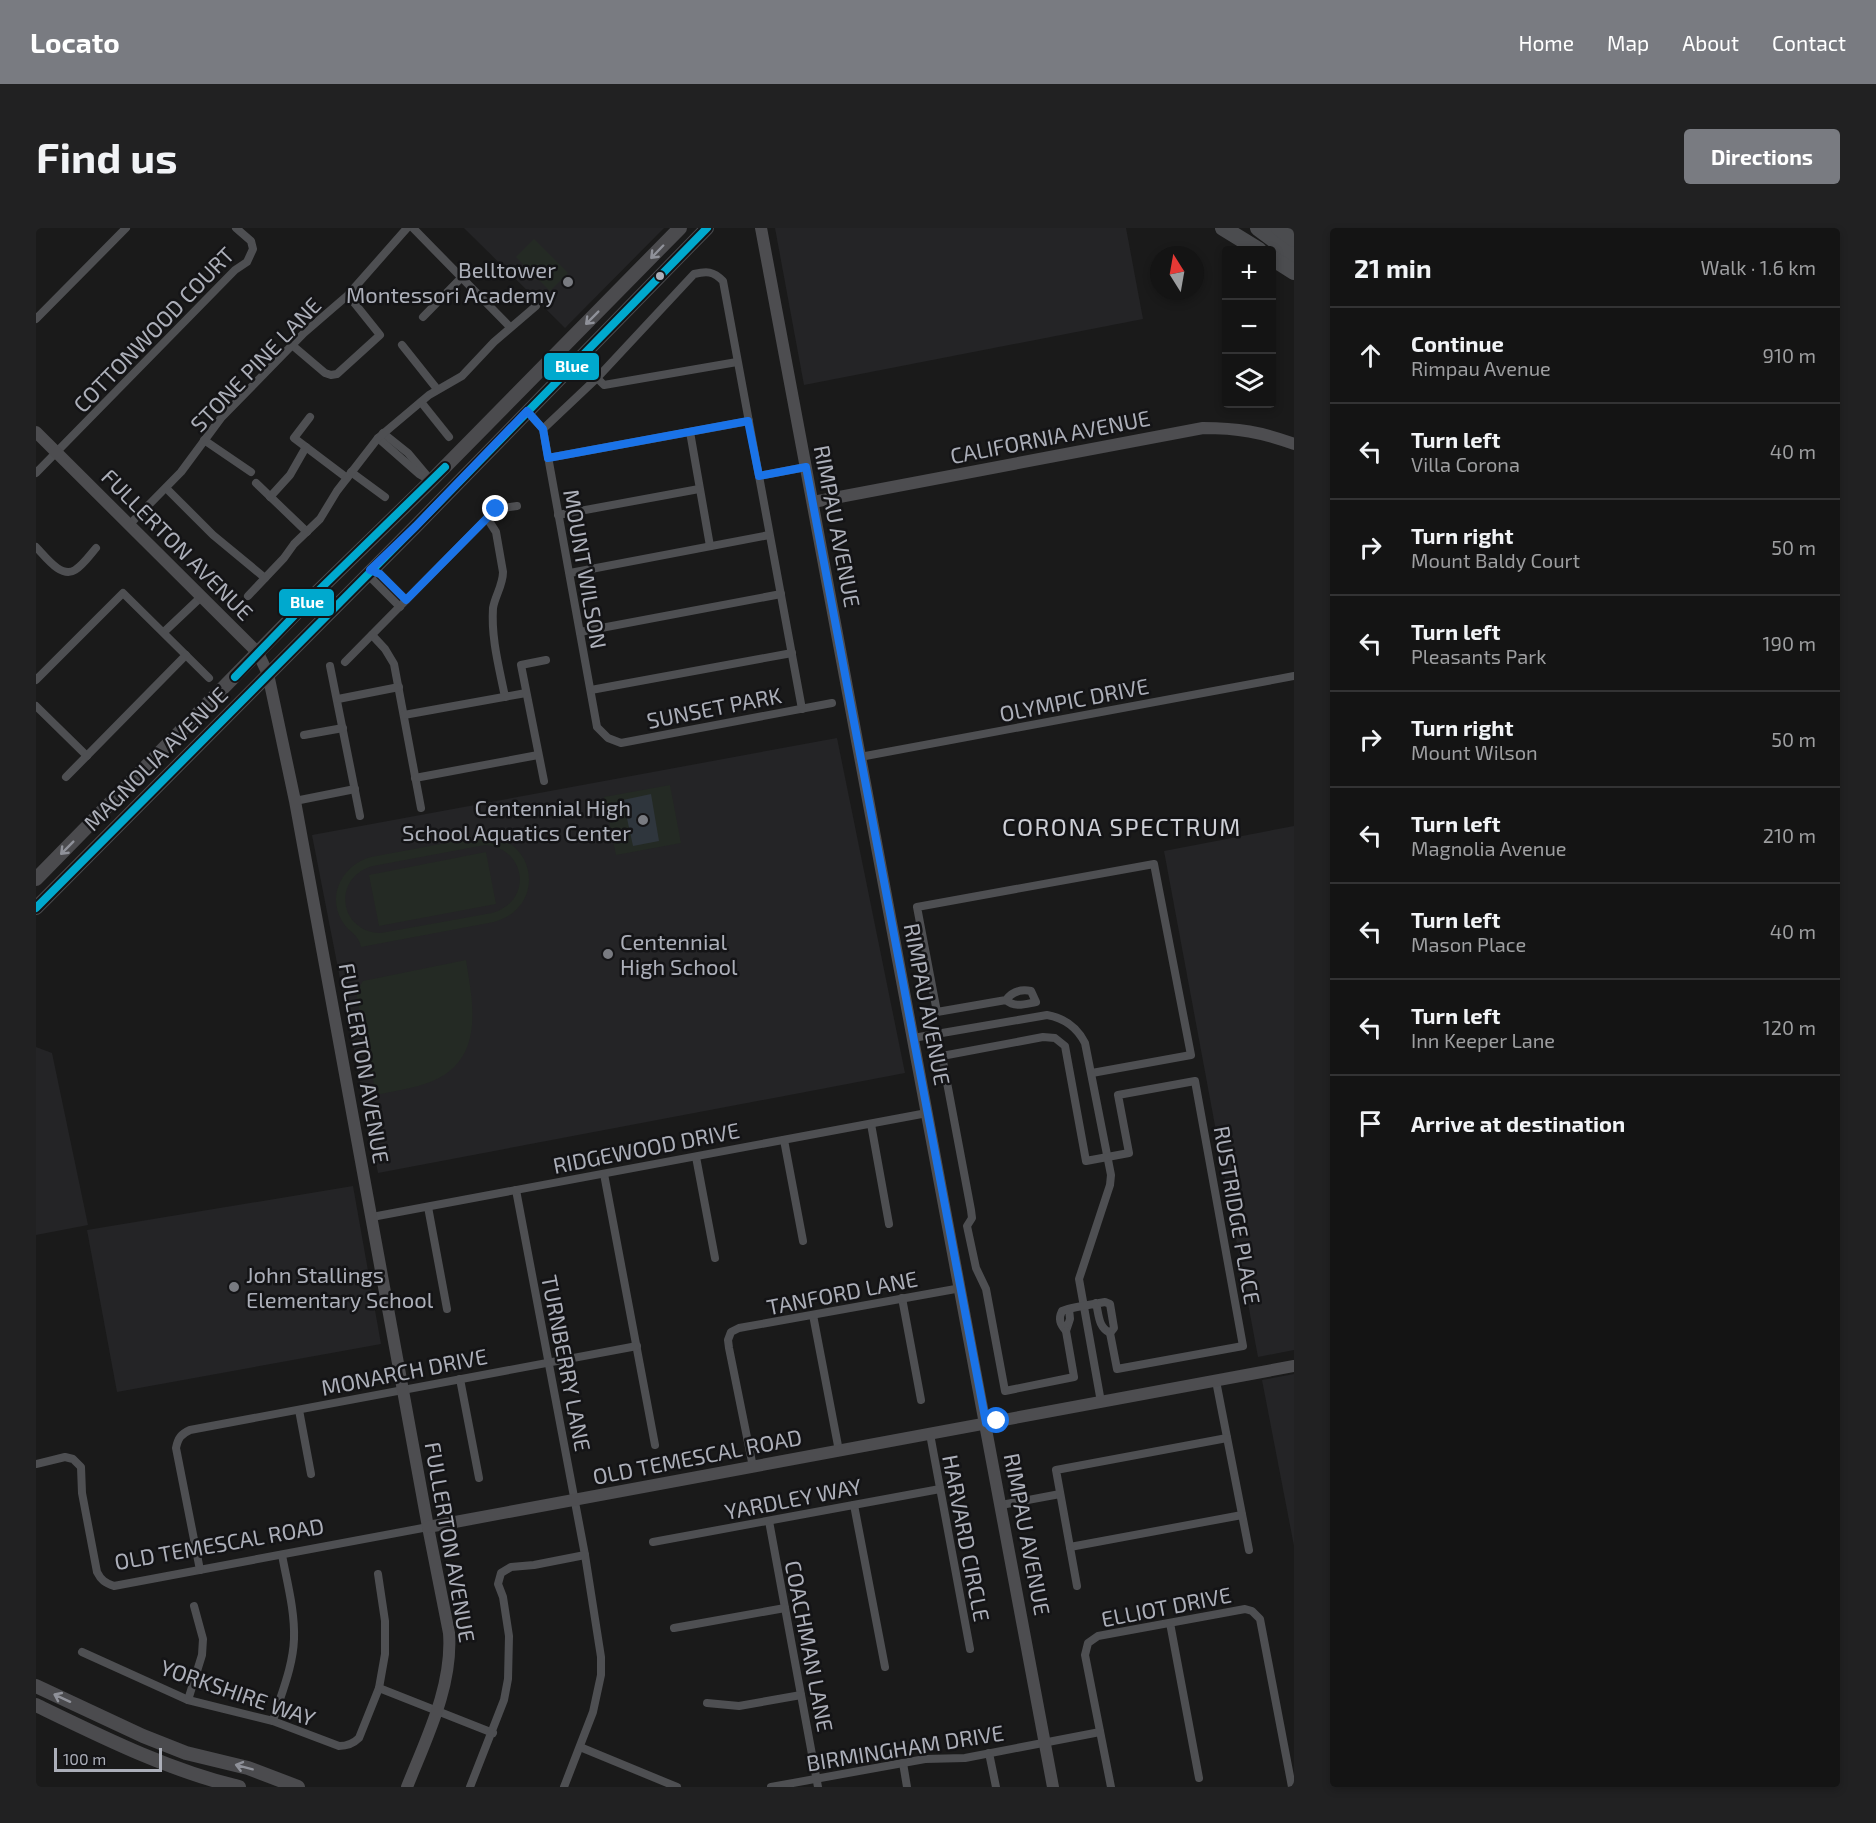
<!DOCTYPE html>
<meta charset="utf-8">
<style>
:root{--surface:#141414;--page:#212122;--text:#f1f3f6;--muted:#9d9ea0;--line:#333334;--accent:#797b81}
body{margin:0;font-family:"Exo 2",sans-serif;background:var(--page);color:var(--text)}
.controls{position:absolute;right:18px;top:18px;display:grid;overflow:hidden;border-radius:6px;box-shadow:0 3px 9px #0003}
.controls button{width:54px;height:54px;display:grid;place-items:center;padding:0;border:0;border-bottom:2px solid var(--line);background:var(--surface);color:var(--text);font:30px sans-serif}
.compass{position:absolute;left:1114px;top:18px;width:54px;height:54px;border-radius:50%;background:var(--surface);box-shadow:0 3px 9px #0003;rotate:349deg}
.scale{position:absolute;left:18px;bottom:15px;width:108px;box-sizing:border-box;padding-left:6px;border:3px solid #acafb9;border-top:0;font-size:16px;line-height:21px;white-space:nowrap;color:#acafb9;-webkit-text-stroke:4px #141416;paint-order:stroke}
.stop{position:absolute;width:18px;height:18px;margin:-14px;border:4px solid #1a73e8;border-radius:50%;background:#fff}
.stop.end{background:#1a73e8;border-color:#fff;box-shadow:0 2px 6px #0008}
.list{margin:0;padding:0;list-style:none}
h2{display:flex;justify-content:space-between;align-items:center;height:78px;margin:0;padding:0 24px;font-size:26px}
h2 small{font-size:20px;font-weight:400;color:var(--muted)}
.list li{display:grid;grid-template-columns:39px 1fr auto;gap:18px;align-items:center;box-sizing:border-box;height:96px;padding:0 24px;border-top:2px solid var(--line)}
.list b{display:block;font-size:22px;white-space:nowrap}
.list p{margin:0;font-size:20px;white-space:nowrap;color:var(--muted)}
.list em{font-size:20px;font-style:normal;color:var(--muted)}
.icon{flex:none;width:33px;height:33px;fill:none;stroke:currentColor;stroke-width:2;stroke-linecap:round;stroke-linejoin:round}
.map{position:relative;flex:none;width:1258px;height:1559px;overflow:hidden;border-radius:6px}
header{display:flex;align-items:center;gap:36px;box-sizing:border-box;height:84px;padding:0 30px;background:var(--accent);color:#fff}
header strong{font-size:28px}
nav{display:flex;gap:33px;margin-inline-start:auto;font-size:21px}
.intro{display:flex;align-items:center;justify-content:space-between;box-sizing:border-box;height:144px;padding:0 36px}
h1{margin:0;font-size:42px}
.button{padding:15px 27px;border-radius:6px;background:var(--accent);color:#fff;font-size:21px;font-weight:700}
main{display:flex;gap:36px;padding:0 36px}
aside{flex:1;background:var(--surface);border-radius:6px;box-shadow:0 3px 9px #0003}
.map>svg:first-child{display:block}
.built{fill:#242426}
.green{fill:#242a24;fill-rule:evenodd}
.water{fill:#2f363d}
.lines{fill:none;stroke-linecap:round;stroke-linejoin:round}
.street{stroke:#4e4f52;stroke-width:8}
.secondary{stroke:#4d4d50;stroke-width:12}
.primary{stroke:#4b4b4e;stroke-width:14}
.highway{stroke:#4b4c4f;stroke-width:16}
.bus-1-casing{stroke:#141416;stroke-width:12}
.bus-1{stroke:#00a9ce;stroke-width:8}
.oneway{stroke:#8f9199}
.route{stroke:#1a73e8;stroke-width:8}
.bus-dot{fill:#acafb9;stroke:#141416;stroke-width:2}
.poi-dot{fill:#797b81;stroke:#141416;stroke-width:2}
.labels{text-anchor:middle;dominant-baseline:central;stroke-width:5;stroke-linejoin:round;paint-order:stroke}
.poi-label{font-size:22px;fill:#acafb9;stroke:#141416;text-anchor:end}
.street-label{font-size:22px;fill:#acafb9;stroke:#141416}
.neighbourhood-label{font-size:24px;letter-spacing:1.5px;fill:#cdcfd6;stroke:#141416}
.line-badge{stroke:#141416;stroke-width:2}
.badge-label{font-size:16px;text-anchor:middle;font-weight:bold;fill:#fff}
</style>
<header>
<strong>Locato</strong>
<nav><a>Home</a><a>Map</a><a>About</a><a>Contact</a></nav>
</header>
<div class="intro"><h1>Find us</h1><a class="button">Directions</a></div>
<main>
<div class="map">
<svg width="1258" height="1559" viewBox="0 0 1258 1559">
<rect width="100%" height="100%" fill="#1a1a1a"/>
<g class="built">
<path d="M 428,0 L 628,0 L 529,100 Z"/>
<path d="M 739,0 L 1090,0 L 1107,91 L 768,157 Z"/>
<path d="M 801,510 L 869,845 L 342,945 L 276,607 Z"/>
<path d="M 1258,598 L 1258,1122 L 1222,1129 L 1128,623 Z"/>
<path d="M 0,819 L 16,825 L 52,997 L 0,1007 Z"/>
<path d="M 317,958 L 345,1116 L 81,1164 L 51,1002 Z"/>
<path d="M 1258,1146 L 1258,1318 L 1226,1152 Z"/>
</g>
<g class="green">
<path d="M 498,11 L 532,45 L 514,63 L 480,29 Z"/>
<path d="M 634,557 L 645,615 L 580,627 L 568,569 Z"/>
<path d="M 448,608 C 502,610 510,680 458,694 L 325,719 C 322,705 313,705 306,693 C 290,666 308,636 335,629 ZM 449,617 C 491,620 497,674 456,685 L 345,705 C 302,704 296,649 337,638 Z"/>
<path d="M 450,624 L 460,676 L 343,698 L 333,647 Z"/>
<path d="M 430,732 C 436,770 447,819 411,845 C 392,859 362,862 340,867 L 320,764 L 327,753 Z"/>
</g>
<path class="water" d="M 615,566 L 623,613 L 597,618 L 587,572 Z"/>
<g class="lines">
<g class="street">
<path d="M 377,0 L 474,99"/>
<path d="M 387,89 L 426,49"/>
<path d="M 0,91 L 90,0"/>
<path d="M 256,117 L 289,145 L 295,147 L 301,146 L 344,107 L 312,67"/>
<path d="M 366,117 L 401,161"/>
<path d="M 561,150 L 568,157 L 701,134"/>
<path d="M 385,174 L 413,209"/>
<path d="M 491,183 L 507,201 L 561,499 L 572,510 L 585,515 L 796,475"/>
<path d="M 274,189 L 258,210 L 311,250"/>
<path d="M 507,201 L 561,150 L 658,46 C 671,43 677,43 687,53 L 766,481"/>
<path d="M 654,204 L 674,318"/>
<path d="M 347,205 L 372,225 L 393,250"/>
<path d="M 342,210 L 383,246 L 395,253"/>
<path d="M 168,212 L 215,244"/>
<path d="M 512,230 L 713,193"/>
<path d="M 315,244 L 349,269"/>
<path d="M 0,245 L 199,42 L 211,34 L 217,21 L 215,13 L 200,0"/>
<path d="M 723,248 L 770,239"/>
<path d="M 220,255 L 271,304"/>
<path d="M 130,260 L 177,307 L 229,350"/>
<path d="M 234,269 L 254,247 L 270,219"/>
<path d="M 522,287 L 663,261"/>
<path d="M 451,290 L 460,304 L 467,344 C 467,357 459,368 457,380 C 455,410 463,439 469,469"/>
<path d="M 93,297 L 145,244 L 185,190 L 268,105 L 312,67 L 371,0"/>
<path d="M 0,319 C 9,328 25,351 39,342 C 47,337 54,327 60,320"/>
<path d="M 334,342 L 344,346 L 370,372"/>
<path d="M 334,343 L 337,352 L 364,379"/>
<path d="M 534,345 L 733,307"/>
<path d="M 212,368 L 248,330 L 258,316 L 284,291 L 301,263 L 342,210 L 393,167 L 426,148 L 458,114 L 500,78"/>
<path d="M 128,404 L 165,369"/>
<path d="M 544,404 L 745,366"/>
<path d="M 336,407 L 349,421 L 358,436 L 385,580"/>
<path d="M 309,434 L 460,281 L 481,278"/>
<path d="M 294,438 L 324,588"/>
<path d="M 0,452 L 87,365 L 173,450"/>
<path d="M 555,462 L 756,425"/>
<path d="M 302,471 L 363,459"/>
<path d="M 0,478 L 51,528"/>
<path d="M 368,487 L 490,465"/>
<path d="M 268,507 L 307,500"/>
<path d="M 824,529 L 1258,448"/>
<path d="M 30,549 L 150,427"/>
<path d="M 379,550 L 502,527"/>
<path d="M 508,553 L 485,437 L 510,432"/>
<path d="M 259,573 L 319,561"/>
<path d="M 970,772 C 979,780 989,776 1000,774 L 995,763 C 985,761 976,764 970,772 L 901,784 L 881,679 L 1118,636 L 1155,827 L 1056,845"/>
<path d="M 877,810 L 1011,787 C 1028,790 1041,799 1049,815 L 1075,947 L 1074,957 L 1043,1051 L 1065,1174"/>
<path d="M 835,896 L 853,996"/>
<path d="M 748,912 L 767,1013"/>
<path d="M 660,929 L 679,1030"/>
<path d="M 568,946 L 619,1217"/>
<path d="M 480,962 L 549,1327 L 565,1429 L 565,1447 L 557,1484 L 528,1559"/>
<path d="M 392,979 L 411,1081"/>
<path d="M 336,989 L 891,885"/>
<path d="M 866,1070 L 885,1172"/>
<path d="M 1033,1081 L 1034,1091 L 1030,1103 C 1024,1096 1022,1091 1026,1083 C 1031,1081 1036,1080 1041,1079 L 1069,1074 L 1074,1076 L 1078,1100 L 1074,1105 C 1062,1099 1063,1087 1060,1075"/>
<path d="M 777,1087 L 803,1223"/>
<path d="M 1030,1103 L 1038,1149 L 969,1163 L 950,1061 L 940,1040 L 931,998 L 936,990 L 935,982 L 906,828 L 1007,809 L 1019,810 L 1029,818 L 1050,933 L 1093,925 L 1082,867 L 1159,853 L 1207,1118 L 1081,1141 L 1074,1105"/>
<path d="M 424,1151 L 443,1250"/>
<path d="M 1180,1153 L 1213,1322"/>
<path d="M 263,1182 L 275,1246"/>
<path d="M 894,1206 L 934,1421"/>
<path d="M 0,1236 L 29,1229 L 37,1231 L 45,1239 L 46,1265 L 61,1344 C 65,1352 69,1355 78,1358 L 392,1299"/>
<path d="M 717,1239 L 693,1120 L 692,1112 L 695,1104 L 703,1100 L 925,1060"/>
<path d="M 818,1277 L 849,1439"/>
<path d="M 965,1277 L 1024,1266"/>
<path d="M 733,1293 L 782,1559"/>
<path d="M 617,1314 L 904,1261"/>
<path d="M 1034,1319 L 1206,1287"/>
<path d="M 164,1342 L 140,1220 C 142,1210 145,1206 154,1202 L 601,1118"/>
<path d="M 1041,1358 L 1020,1242 L 1191,1210"/>
<path d="M 1134,1395 L 1163,1550"/>
<path d="M 638,1400 L 749,1380"/>
<path d="M 46,1424 L 152,1472 L 237,1493 L 303,1518 C 311,1518 317,1516 323,1510 L 343,1460 L 349,1426 L 349,1393 L 342,1346"/>
<path d="M 343,1460 L 457,1505"/>
<path d="M 152,1472 L 166,1427 L 167,1411 L 158,1378"/>
<path d="M 671,1475 L 703,1478 L 765,1467"/>
<path d="M 237,1493 C 245,1466 257,1439 258,1411 C 259,1383 251,1354 246,1327"/>
<path d="M 544,1519 L 641,1559"/>
<path d="M 953,1525 L 960,1559"/>
<path d="M 867,1535 L 871,1559"/>
<path d="M 434,1559 L 468,1472 L 472,1451 L 473,1408 L 467,1369 L 462,1356 L 465,1345 L 475,1339 L 498,1337 L 549,1327"/>
<path d="M 735,1559 L 889,1531 L 929,1530 L 1064,1504"/>
<path d="M 1075,1559 L 1049,1427 L 1052,1415 L 1062,1408 L 1209,1381 L 1216,1383 L 1224,1391 L 1256,1559"/>
</g>
<g class="secondary">
<path d="M 725,0 L 1017,1559"/>
<path d="M 0,204 L 222,425 L 232,446 L 259,573 L 392,1299 L 413,1405 C 417,1458 390,1511 371,1559"/>
<path d="M 777,274 L 1167,200 C 1201,200 1226,204 1258,216"/>
<path d="M 392,1299 L 1258,1138"/>
</g>
<g class="primary">
<path d="M 0,651 L 281,364 L 395,253 L 644,0"/>
<path d="M 0,680 L 380,298 L 671,0"/>
<path d="M 0,1458 L 107,1508 L 150,1525 L 212,1540 L 262,1559"/>
<path d="M 0,1477 C 66,1509 132,1542 203,1559"/>
</g>
<g class="highway">
<path d="M 1187,0 L 1223,22"/>
<path d="M 1222,0 L 1258,27"/>
<path d="M 1243,0 L 1258,11"/>
<path d="M 1236,30 L 1258,44"/>
</g>
<g class="bus-1-casing">
<g id="bus-1">
<path d="M 199,449 L 281,364 L 409,239"/>
<path d="M 0,680 L 380,298 L 671,0"/>
</g>
</g>
<use href="#bus-1" class="bus-1"/>
</g>
<defs><path id="oneway-shaft" d="M-6 0H5M1.5-3L5.5 0L1.5 3" fill="none" stroke-width="1.6" stroke-linecap="round" stroke-linejoin="round" transform="scale(1.5)"/></defs>
<g class="oneway">
<use href="#oneway-shaft" transform="translate(621 24) rotate(134)"/>
<use href="#oneway-shaft" transform="translate(556 90) rotate(135)"/>
<use href="#oneway-shaft" transform="translate(31 620) rotate(135)"/>
<use href="#oneway-shaft" transform="translate(26 1470) rotate(-155)"/>
<use href="#oneway-shaft" transform="translate(208 1539) rotate(-165)"/>
</g>
<g class="lines">
<path class="route" d="M 460,281 L 370,372 L 344,346 L 334,342 L 380,298 L 491,183 L 507,201 L 512,230 L 712,193 L 723,248 L 770,239 L 950,1195 L 961,1193"/>
</g>
<circle class="bus-dot" cx="624" cy="48" r="5"/>
<g class="poi-dot">
<circle cx="532" cy="54" r="6"/>
<circle cx="607" cy="592" r="6"/>
<circle cx="572" cy="726" r="6"/>
<circle cx="198" cy="1059" r="6"/>
</g>
<g class="labels">
<g class="poi-label">
<text x="520" y="41">Belltower<tspan x="520" dy="25">Montessori Academy</tspan></text>
<text x="595" y="579">Centennial High<tspan x="595" dy="25">School Aquatics Center</tspan></text>
<text x="584" y="713" text-anchor="start">Centennial<tspan x="584" dy="25">High School</tspan></text>
<text x="210" y="1046" text-anchor="start">John Stallings<tspan x="210" dy="25">Elementary School</tspan></text>
</g>
<g class="street-label">
<text transform="translate(117 101) rotate(-46)">COTTONWOOD COURT</text>
<text transform="translate(219 136) rotate(-46)">STONE PINE LANE</text>
<text transform="translate(1014 208) rotate(-11)">CALIFORNIA AVENUE</text>
<text transform="translate(802 298) rotate(79)">RIMPAU AVENUE</text>
<text transform="translate(142 316) rotate(45)">FULLERTON AVENUE</text>
<text transform="translate(550 341) rotate(80)">MOUNT WILSON</text>
<text transform="translate(1038 471) rotate(-11)">OLYMPIC DRIVE</text>
<text transform="translate(678 479) rotate(-11)">SUNSET PARK</text>
<text transform="translate(119 530) rotate(-45)">MAGNOLIA AVENUE</text>
<text transform="translate(892 776) rotate(79)">RIMPAU AVENUE</text>
<text transform="translate(329 835) rotate(80)">FULLERTON AVENUE</text>
<text transform="translate(610 919) rotate(-11)">RIDGEWOOD DRIVE</text>
<text transform="translate(1202 987) rotate(80)">RUSTRIDGE PLACE</text>
<text transform="translate(806 1064) rotate(-11)">TANFORD LANE</text>
<text transform="translate(531 1135) rotate(79)">TURNBERRY LANE</text>
<text transform="translate(368 1143) rotate(-11)">MONARCH DRIVE</text>
<text transform="translate(661 1228) rotate(-11)">OLD TEMESCAL ROAD</text>
<text transform="translate(757 1270) rotate(-11)">YARDLEY WAY</text>
<text transform="translate(992 1306) rotate(79)">RIMPAU AVENUE</text>
<text transform="translate(931 1310) rotate(79)">HARVARD CIRCLE</text>
<text transform="translate(415 1314) rotate(80)">FULLERTON AVENUE</text>
<text transform="translate(183 1315) rotate(-10)">OLD TEMESCAL ROAD</text>
<text transform="translate(1130 1378) rotate(-11)">ELLIOT DRIVE</text>
<text transform="translate(774 1418) rotate(79)">COACHMAN LANE</text>
<text transform="translate(202 1464) rotate(19)">YORKSHIRE WAY</text>
<text transform="translate(869 1519) rotate(-9)">BIRMINGHAM DRIVE</text>
</g>
<g class="neighbourhood-label">
<text x="1086" y="598">CORONA SPECTRUM</text>
</g>
</g>
<g class="line-badge">
<rect x="507" y="124" width="57" height="29" rx="6" fill="#00a9ce"/>
<rect x="242" y="360" width="57" height="29" rx="6" fill="#00a9ce"/>
</g>
<g class="badge-label">
<text x="536" y="144">Blue</text>
<text x="271" y="380">Blue</text>
</g>
</svg>
<div class="controls">
<button>+</button>
<button>−</button>
<button><svg class="icon" aria-label="layers" viewBox="0 0 24 24"><path d="M12 4l9 5-9 5-9-5zM3 14l9 5 9-5"/></svg></button>
</div>
<svg class="compass" viewBox="-18 -18 36 36"><path d="M0-13l5 13h-10z" fill="#e53935"/><path d="M0 13l5-13h-10z" fill="#9d9ea0"/></svg>
<div class="scale">100 m</div>
<div class="stop" style="left:961px;top:1193px"></div>
<div class="stop end" style="left:460px;top:281px"></div>
</div>
<aside>
<h2>21 min<small>Walk · 1.6 km</small></h2>
<ul class="list">
<li><svg class="icon" aria-label="ahead" viewBox="0 0 24 24"><path d="M12 20V5M6 11l6-6 6 6"/></svg><div><b>Continue</b><p>Rimpau Avenue</p></div><em>910 m</em></li>
<li><svg class="icon" aria-label="left" viewBox="0 0 24 24"><path d="M17 20v-9H6M10 6l-5 5 5 5"/></svg><div><b>Turn left</b><p>Villa Corona</p></div><em>40 m</em></li>
<li><svg class="icon" aria-label="right" viewBox="0 0 24 24"><path d="M7 20v-9h11M14 6l5 5-5 5"/></svg><div><b>Turn right</b><p>Mount Baldy Court</p></div><em>50 m</em></li>
<li><svg class="icon" aria-label="left" viewBox="0 0 24 24"><path d="M17 20v-9H6M10 6l-5 5 5 5"/></svg><div><b>Turn left</b><p>Pleasants Park</p></div><em>190 m</em></li>
<li><svg class="icon" aria-label="right" viewBox="0 0 24 24"><path d="M7 20v-9h11M14 6l5 5-5 5"/></svg><div><b>Turn right</b><p>Mount Wilson</p></div><em>50 m</em></li>
<li><svg class="icon" aria-label="left" viewBox="0 0 24 24"><path d="M17 20v-9H6M10 6l-5 5 5 5"/></svg><div><b>Turn left</b><p>Magnolia Avenue</p></div><em>210 m</em></li>
<li><svg class="icon" aria-label="left" viewBox="0 0 24 24"><path d="M17 20v-9H6M10 6l-5 5 5 5"/></svg><div><b>Turn left</b><p>Mason Place</p></div><em>40 m</em></li>
<li><svg class="icon" aria-label="left" viewBox="0 0 24 24"><path d="M17 20v-9H6M10 6l-5 5 5 5"/></svg><div><b>Turn left</b><p>Inn Keeper Lane</p></div><em>120 m</em></li>
<li><svg class="icon" aria-label="arrive" viewBox="0 0 24 24"><path d="M6 21V4h12l-3 4 3 4H6"/></svg><div><b>Arrive at destination</b></div></li>
</ul>
</aside>
</main>
